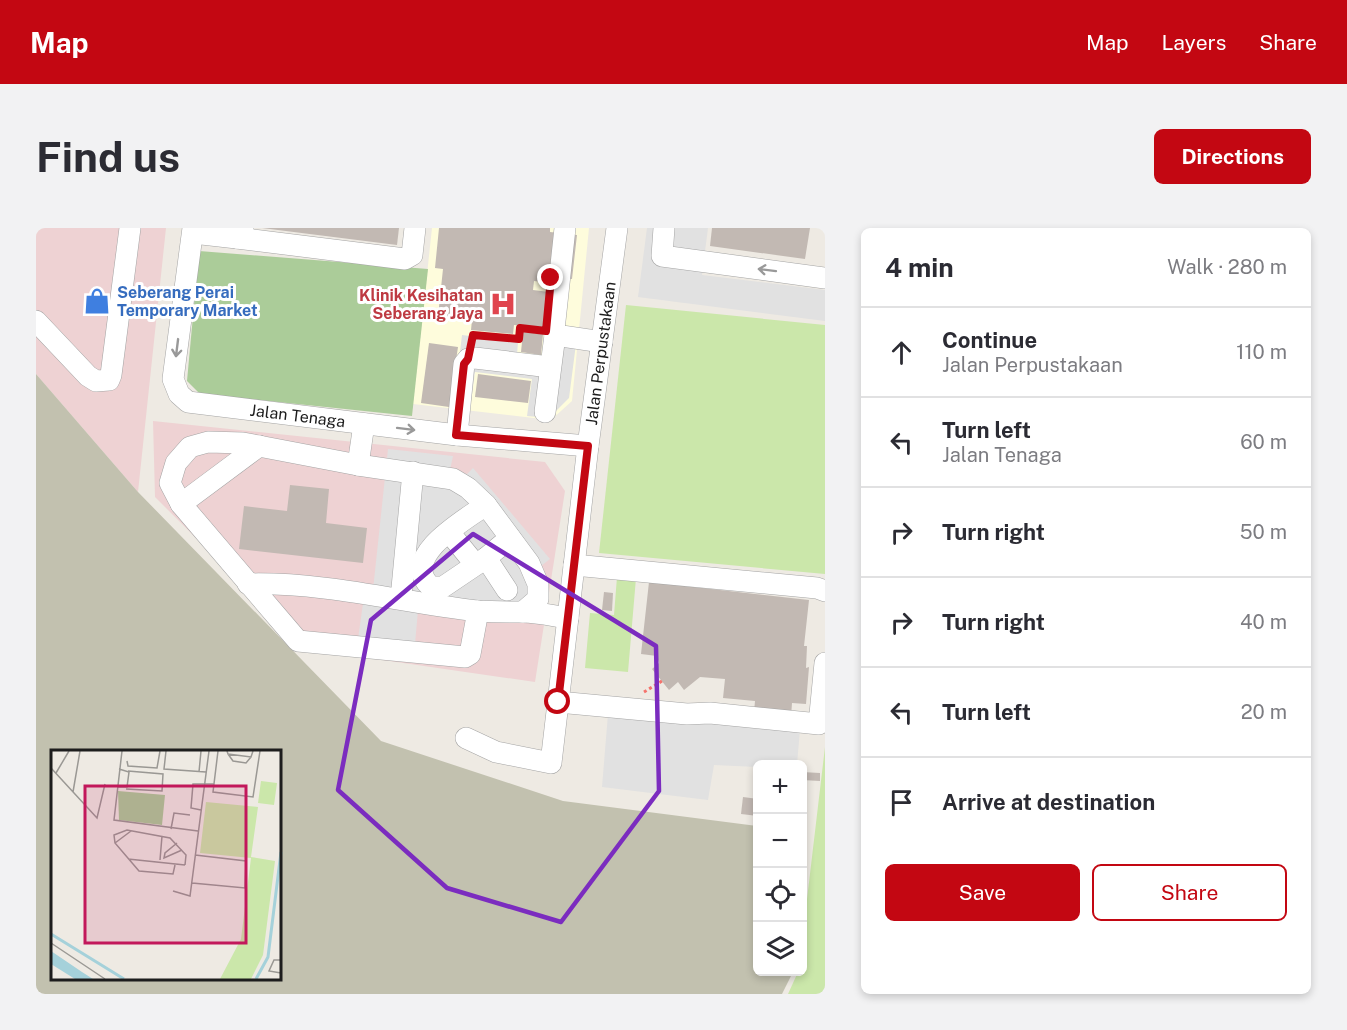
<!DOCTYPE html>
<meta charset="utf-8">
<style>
:root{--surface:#fff;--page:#f2f2f3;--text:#2b2b33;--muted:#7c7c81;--line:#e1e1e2;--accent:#c30712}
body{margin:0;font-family:"Public Sans",sans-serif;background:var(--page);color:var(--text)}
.controls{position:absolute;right:18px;bottom:18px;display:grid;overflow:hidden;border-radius:9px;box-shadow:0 3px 9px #0003}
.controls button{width:54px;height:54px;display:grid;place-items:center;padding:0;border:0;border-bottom:2px solid var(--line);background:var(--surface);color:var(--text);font:30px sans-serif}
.stop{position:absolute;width:18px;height:18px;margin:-14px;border:4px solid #c30712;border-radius:50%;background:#fff}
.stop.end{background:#c30712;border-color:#fff;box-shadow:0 2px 6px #0008}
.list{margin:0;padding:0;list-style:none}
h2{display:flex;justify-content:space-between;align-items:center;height:78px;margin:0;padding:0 24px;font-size:26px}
h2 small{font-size:20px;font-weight:400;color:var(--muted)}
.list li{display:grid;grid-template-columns:39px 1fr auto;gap:18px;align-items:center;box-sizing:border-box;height:90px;padding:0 24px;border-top:2px solid var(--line)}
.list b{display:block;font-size:22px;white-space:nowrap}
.list p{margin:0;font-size:20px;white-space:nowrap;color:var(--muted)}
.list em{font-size:20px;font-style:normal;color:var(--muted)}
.actions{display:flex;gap:12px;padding:18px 24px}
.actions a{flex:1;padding:14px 0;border:2px solid var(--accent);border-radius:9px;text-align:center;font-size:21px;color:var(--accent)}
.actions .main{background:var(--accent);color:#fff}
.icon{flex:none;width:33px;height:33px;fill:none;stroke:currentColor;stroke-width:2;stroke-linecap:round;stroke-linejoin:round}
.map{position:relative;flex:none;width:789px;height:766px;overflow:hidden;border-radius:9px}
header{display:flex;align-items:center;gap:36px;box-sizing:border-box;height:84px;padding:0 30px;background:var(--accent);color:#fff}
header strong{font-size:28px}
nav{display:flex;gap:33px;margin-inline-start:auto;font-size:21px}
.intro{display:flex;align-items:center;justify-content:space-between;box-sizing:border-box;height:144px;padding:0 36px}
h1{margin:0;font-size:42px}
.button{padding:15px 27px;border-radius:9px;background:var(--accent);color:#fff;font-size:21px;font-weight:700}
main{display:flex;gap:36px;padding:0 36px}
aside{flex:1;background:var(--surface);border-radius:9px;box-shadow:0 3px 9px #0003}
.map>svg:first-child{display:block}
.commercial{fill:#eed2d3}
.education{fill:#fefcdc}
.construction{fill:#c2c1af;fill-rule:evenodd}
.grass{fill:#cbe7aa}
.forest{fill:#abcc99}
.parking{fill:#e1e1e1}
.building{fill:#c2b9b3}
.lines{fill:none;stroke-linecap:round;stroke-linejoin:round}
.minor-casing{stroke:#a4a4a4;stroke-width:22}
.path{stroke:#f5736d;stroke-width:3;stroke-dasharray:3 3;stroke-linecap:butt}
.minor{stroke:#fff;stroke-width:21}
.oneway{stroke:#999}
.route{stroke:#c30712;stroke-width:8}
.marked{fill:none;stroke:#7b2cbf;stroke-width:4.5;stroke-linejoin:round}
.labels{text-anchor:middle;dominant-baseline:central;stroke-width:6;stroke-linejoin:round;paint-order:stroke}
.shop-label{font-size:16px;font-weight:bold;fill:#366cbe;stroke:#fff;text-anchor:start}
.health-label{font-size:16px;font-weight:bold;fill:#be3a42;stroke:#fff;text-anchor:end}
.street-label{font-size:16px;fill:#1d1d1d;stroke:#fff}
.inset-river{fill:none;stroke:#a5d1da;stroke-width:3}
.inset-road{fill:none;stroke:#9a9894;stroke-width:1.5}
.view{fill:#c2185b;fill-opacity:0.15;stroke:#c2185b;stroke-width:3}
.inset-edge{fill:none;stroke:#1d1d1d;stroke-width:3}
</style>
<header>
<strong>Map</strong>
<nav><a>Map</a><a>Layers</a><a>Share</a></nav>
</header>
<div class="intro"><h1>Find us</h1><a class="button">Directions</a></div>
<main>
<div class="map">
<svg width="789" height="766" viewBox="0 0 789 766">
<rect width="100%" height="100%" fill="#eeeae3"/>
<g class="commercial">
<path d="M 0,0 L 130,0 L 102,264 L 0,146 Z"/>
<path d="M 117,193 L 509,234 L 529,263 L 499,454 L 271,421 L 119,269 Z"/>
</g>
<path class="education" d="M 396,0 L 553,0 L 536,173 L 515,192 L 377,176 Z"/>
<path class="construction" d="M 0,146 L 102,264 L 345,513 L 527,573 L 721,598 L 722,744 L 757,744 L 746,766 L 0,766 ZM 16,523 L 243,523 L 243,750 L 16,750 Z"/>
<g class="grass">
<path d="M 590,77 L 789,97 L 789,346 L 563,325 Z"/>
<path d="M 581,349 L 600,350 L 592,444 L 549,440 L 554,385 L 578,387 Z"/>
<path d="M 789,519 L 789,766 L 752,766 L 762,744 L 766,744 L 767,705 Z"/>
</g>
<path class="forest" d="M 163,23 L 392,41 L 376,188 L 164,166 L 151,153 Z"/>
<g class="parking">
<path d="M 611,0 L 672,0 L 666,47 L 789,62 L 789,93 L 602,69 Z"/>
<path d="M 426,107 L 482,114 L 481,127 L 508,130 L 508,113 L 540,116 L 533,170 L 513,190 L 491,188 L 496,151 L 439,144 L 435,174 L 418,173 Z"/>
<path d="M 352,221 L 417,228 L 414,242 L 431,246 L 437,240 L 514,331 L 491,349 L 495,365 L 486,376 L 382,382 L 379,416 L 322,411 L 329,361 L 337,362 Z"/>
<path d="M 572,486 L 764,502 L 761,536 L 722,536 L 721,539 L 678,537 L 672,572 L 566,559 Z"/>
</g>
<g class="building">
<path d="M 226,0 L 363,0 L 361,17 Z"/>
<path d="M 403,0 L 514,0 L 514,4 L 541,7 L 536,51 L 507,48 L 506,54 L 498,53 L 497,62 L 513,64 L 509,100 L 478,97 L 477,106 L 435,102 L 436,92 L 402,88 L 407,41 L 399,40 Z"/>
<path d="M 676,0 L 774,0 L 769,31 L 674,18 Z"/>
<path d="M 487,104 L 507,106 L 505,127 L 485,124 Z"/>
<path d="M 393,115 L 422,119 L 413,179 L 385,175 Z"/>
<path d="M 442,146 L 495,153 L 492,175 L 439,169 Z"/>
<path d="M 254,257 L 293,261 L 290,295 L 331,300 L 327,335 L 203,321 L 208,278 L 251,283 Z"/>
<path d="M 613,354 L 773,372 L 768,418 L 771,418 L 770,440 L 773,439 L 770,476 L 756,475 L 754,503 L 718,484 L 719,473 L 687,470 L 689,451 L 664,449 L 648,462 L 642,454 L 633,462 L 616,441 L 623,435 L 621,428 L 605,426 Z"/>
<path d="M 568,364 L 577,365 L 576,383 L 566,382 Z"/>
<path d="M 766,544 L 784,545 L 784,553 L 766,552 Z"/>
<path d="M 707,569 L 722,571 L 722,588 L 705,586 Z"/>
</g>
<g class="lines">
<g class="minor-casing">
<g id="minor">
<path id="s1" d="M 157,0 L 137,151 L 143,166 L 152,174 L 421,207 L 552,218"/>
<path d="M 529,0 L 518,102 L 519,107 L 566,114"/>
<path d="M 628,0 L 626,28 L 789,50"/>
<path d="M 157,5 L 201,10 L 207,4 L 207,0"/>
<path d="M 201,10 L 369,31 L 376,27 L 379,0"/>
<path d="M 0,93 L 52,148 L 60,153 L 73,152 L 75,147 L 94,0"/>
<path d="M 509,184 L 519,107"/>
<path d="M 421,207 L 428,136 L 432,131 L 439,130 L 514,139"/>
<path d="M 322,237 L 328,196"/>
<path d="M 145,276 L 223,218"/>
<path d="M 450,277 C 428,292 362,330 395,359 L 407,359 L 450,330 L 474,310"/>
<path d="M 413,304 L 439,336"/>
<path d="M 450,330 L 471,362"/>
<path d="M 538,337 L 781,360 L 789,363"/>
<path d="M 212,356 C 290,354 364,374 441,383 C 456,384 471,384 487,384 C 501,384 518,388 532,390"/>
<path d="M 366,360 L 377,244"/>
<path d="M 442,383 L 434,426 L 429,429 L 262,413 L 145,276 L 134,255 L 140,235 L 154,219 L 172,214 L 207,215 L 322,237 L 417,251 L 432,260 L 450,277 L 493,335 L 502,356 L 502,371 L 487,384"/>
<path d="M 522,474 L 651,486 L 674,485 L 783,496 L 789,435"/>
<path id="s2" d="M 430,510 L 460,524 L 515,535 L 552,218 L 581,0"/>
</g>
</g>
<g class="path">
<path d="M 435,114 L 437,107 L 483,111 L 484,101 L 500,102"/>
<path d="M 608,464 L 626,453"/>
</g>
<use href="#minor" class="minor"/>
</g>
<defs><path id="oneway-shaft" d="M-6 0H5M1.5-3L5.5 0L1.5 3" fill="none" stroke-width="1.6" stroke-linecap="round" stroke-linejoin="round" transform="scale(1.5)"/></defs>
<g class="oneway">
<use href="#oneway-shaft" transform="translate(731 42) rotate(-173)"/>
<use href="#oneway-shaft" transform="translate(141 120) rotate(97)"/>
<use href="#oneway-shaft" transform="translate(370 201) rotate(7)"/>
</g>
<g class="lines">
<path class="route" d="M 515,50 L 510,103 L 484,100 L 483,111 L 437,107 L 432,131 L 428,136 L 420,207 L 552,218 L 522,474"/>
</g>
<path class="marked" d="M 437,306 L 620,418 L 623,563 L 525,694 L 411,660 L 302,562 L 335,392 Z"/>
<defs>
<g id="shop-bare" transform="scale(2.07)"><path d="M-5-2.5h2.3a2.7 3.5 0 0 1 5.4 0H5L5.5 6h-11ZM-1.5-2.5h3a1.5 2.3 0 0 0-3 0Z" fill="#3f7fe0" stroke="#fff" stroke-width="2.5" paint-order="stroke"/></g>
<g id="hospital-bare" transform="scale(2.07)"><path d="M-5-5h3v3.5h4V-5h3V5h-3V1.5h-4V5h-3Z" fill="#e0444e" stroke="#fff" stroke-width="2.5" paint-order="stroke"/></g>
</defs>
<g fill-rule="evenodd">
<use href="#shop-bare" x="61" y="73"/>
<use href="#hospital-bare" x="467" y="76"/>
</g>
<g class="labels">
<g class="shop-label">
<text x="81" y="64">Seberang Perai<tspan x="81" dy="18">Temporary Market</tspan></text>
</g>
<g class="health-label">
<text x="447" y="67">Klinik Kesihatan<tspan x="447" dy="18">Seberang Jaya</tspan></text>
</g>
<g class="street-label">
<text stroke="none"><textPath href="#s2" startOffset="502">Jalan Perpustakaan</textPath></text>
<text stroke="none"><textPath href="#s1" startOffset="291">Jalan Tenaga</textPath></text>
</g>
</g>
<g transform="translate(15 522)">
<rect width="230" height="230" fill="#eeeae3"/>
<path d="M 210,31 L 226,33 L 223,55 L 207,53 ZM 155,52 L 207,57 L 200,107 L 224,111 L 212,205 L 200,229 L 169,229 L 190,189 L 200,108 L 149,103 Z" fill="#cbe7aa"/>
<path d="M 67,41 L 114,45 L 111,75 L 68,70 Z" fill="#abcc99"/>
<path d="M 0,201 L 31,222 L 42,229 L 24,229 L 0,214 Z" fill="#a5d1da"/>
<path class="inset-river" d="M 0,184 L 73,229M 205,229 L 217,207 L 230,102"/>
<path class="inset-road" d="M 71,1 L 63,70 L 147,81M 115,1 L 113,19 L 155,22M 167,1 L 162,42 L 202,47 L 209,1M 176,1 L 177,4 L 200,7 L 202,1M 177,4 L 182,11 L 195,13 L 200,7M 76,11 L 77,16 L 106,18 L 109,1M 0,18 L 46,68 L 54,34M 148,22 L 150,1M 5,23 L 18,1M 66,37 L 76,37 L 78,22 L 68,19M 75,39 L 111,41 L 112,24 L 77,21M 22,42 L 29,1M 150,60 L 140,58 L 142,34 L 163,34M 120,79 L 123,63 L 139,65M 64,93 L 80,81M 126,93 L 114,103 L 113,108 L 131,100M 77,109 L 134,115M 109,110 L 111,86M 124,115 L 122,124 L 88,121 L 64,93 L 63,85 L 76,80 L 119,88 L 135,105 L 134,115M 141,133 L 194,138 L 195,111 L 144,105M 122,141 L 139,146 L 158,1M 0,193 L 54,229M 230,210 L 223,210 L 218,221 L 230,223"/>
<path class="view" d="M 34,36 L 195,36 L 195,193 L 34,193 Z"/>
<rect width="230" height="230" class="inset-edge"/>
</g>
</svg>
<div class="controls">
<button>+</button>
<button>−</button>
<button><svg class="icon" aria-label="locate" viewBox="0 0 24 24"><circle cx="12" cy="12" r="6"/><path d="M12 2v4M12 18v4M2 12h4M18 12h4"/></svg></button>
<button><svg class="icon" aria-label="layers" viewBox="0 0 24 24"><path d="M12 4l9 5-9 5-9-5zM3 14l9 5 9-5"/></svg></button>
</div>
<div class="stop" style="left:522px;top:474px"></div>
<div class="stop end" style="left:515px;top:50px"></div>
</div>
<aside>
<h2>4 min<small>Walk · 280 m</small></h2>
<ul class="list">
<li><svg class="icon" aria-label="ahead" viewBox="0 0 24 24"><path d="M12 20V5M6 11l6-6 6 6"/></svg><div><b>Continue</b><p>Jalan Perpustakaan</p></div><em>110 m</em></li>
<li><svg class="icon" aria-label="left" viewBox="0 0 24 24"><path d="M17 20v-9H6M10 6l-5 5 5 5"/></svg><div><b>Turn left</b><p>Jalan Tenaga</p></div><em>60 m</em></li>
<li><svg class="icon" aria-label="right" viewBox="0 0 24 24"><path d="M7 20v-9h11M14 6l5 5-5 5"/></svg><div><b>Turn right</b></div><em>50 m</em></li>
<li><svg class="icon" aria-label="right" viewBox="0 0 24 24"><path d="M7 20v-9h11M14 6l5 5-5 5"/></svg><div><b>Turn right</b></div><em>40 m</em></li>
<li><svg class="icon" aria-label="left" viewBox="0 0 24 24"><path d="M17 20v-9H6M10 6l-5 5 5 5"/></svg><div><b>Turn left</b></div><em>20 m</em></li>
<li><svg class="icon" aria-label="arrive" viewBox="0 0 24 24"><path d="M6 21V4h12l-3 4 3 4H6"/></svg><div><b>Arrive at destination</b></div></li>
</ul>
<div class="actions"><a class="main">Save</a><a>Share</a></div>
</aside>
</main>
